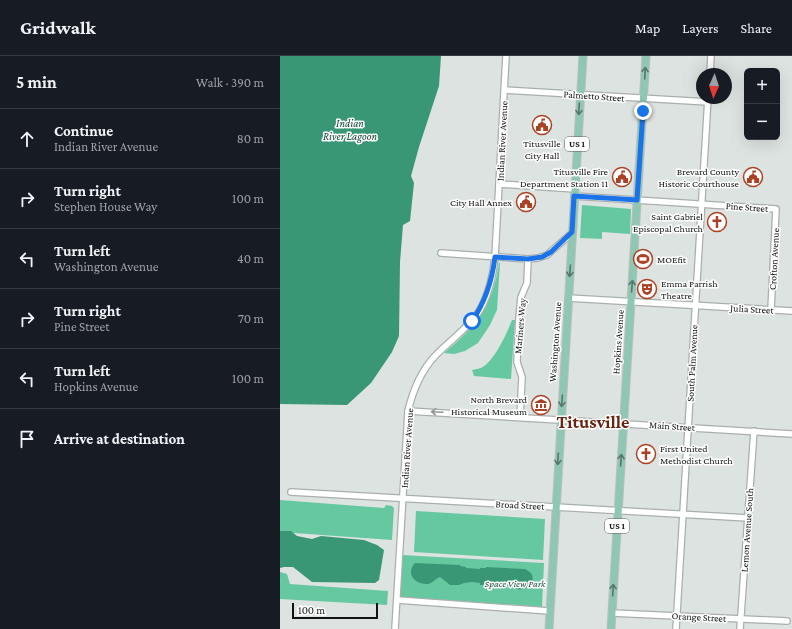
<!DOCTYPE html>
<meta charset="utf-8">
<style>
:root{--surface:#171b24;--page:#20242c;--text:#f1f3f6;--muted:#9ea1a6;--line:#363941}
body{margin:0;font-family:"Crimson Pro",serif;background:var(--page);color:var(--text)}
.controls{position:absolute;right:12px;top:12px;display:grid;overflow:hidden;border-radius:6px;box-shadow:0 4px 16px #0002}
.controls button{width:36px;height:36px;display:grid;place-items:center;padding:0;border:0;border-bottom:1px solid var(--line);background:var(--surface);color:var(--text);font:20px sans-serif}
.compass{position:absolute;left:416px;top:12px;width:36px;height:36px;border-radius:50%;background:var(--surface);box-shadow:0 4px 16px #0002;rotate:183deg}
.scale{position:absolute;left:12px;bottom:10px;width:86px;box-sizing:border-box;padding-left:4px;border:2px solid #121413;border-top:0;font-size:11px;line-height:14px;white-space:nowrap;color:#121413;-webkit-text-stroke:3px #fff;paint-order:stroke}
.stop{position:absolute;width:12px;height:12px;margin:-9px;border:3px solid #1a73e8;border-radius:50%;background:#fff}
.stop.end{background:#1a73e8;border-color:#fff;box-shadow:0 1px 4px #0008}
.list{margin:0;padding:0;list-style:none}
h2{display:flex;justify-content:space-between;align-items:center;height:52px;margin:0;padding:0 16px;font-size:17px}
h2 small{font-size:13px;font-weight:400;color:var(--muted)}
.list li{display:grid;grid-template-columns:26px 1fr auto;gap:12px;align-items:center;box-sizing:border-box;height:60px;padding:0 16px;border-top:1px solid var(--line)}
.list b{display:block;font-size:15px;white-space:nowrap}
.list p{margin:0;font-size:13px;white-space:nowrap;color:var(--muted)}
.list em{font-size:13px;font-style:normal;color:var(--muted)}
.icon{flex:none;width:22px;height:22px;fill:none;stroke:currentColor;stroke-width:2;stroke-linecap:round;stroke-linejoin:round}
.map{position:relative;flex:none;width:512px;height:573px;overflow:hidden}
header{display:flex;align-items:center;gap:24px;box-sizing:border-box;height:56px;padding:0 20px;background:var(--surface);border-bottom:1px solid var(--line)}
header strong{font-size:19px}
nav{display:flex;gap:22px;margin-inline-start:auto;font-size:14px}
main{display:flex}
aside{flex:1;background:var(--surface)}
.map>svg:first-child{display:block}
.green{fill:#66c8a1}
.water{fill:#3a9775}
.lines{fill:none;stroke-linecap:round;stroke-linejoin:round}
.minor-casing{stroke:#a9afac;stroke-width:8}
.major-casing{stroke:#bdbdbd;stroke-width:9}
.minor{stroke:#fff;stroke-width:5.5}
.major{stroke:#8ec8b3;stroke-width:7}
.oneway{stroke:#56776b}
.oneway2{stroke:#949595}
.route{stroke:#1a73e8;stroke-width:5}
.labels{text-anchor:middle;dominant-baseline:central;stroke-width:3;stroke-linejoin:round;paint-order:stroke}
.shield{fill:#fff;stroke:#595a5a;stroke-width:1}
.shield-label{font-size:9px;font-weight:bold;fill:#121413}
.street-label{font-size:10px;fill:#121413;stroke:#fff}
.poi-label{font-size:10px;fill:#121413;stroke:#fff;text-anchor:end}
.park-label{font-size:10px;font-style:italic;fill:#1b4e3b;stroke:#fff}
.water-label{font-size:11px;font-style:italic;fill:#063d2c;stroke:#fff}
.town-label{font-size:18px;font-weight:bold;fill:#672511;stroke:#fff}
</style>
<header>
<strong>Gridwalk</strong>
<nav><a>Map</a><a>Layers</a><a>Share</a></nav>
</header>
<main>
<aside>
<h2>5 min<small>Walk · 390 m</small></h2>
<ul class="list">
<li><svg class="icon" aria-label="ahead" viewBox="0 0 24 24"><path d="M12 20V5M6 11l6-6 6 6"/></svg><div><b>Continue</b><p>Indian River Avenue</p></div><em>80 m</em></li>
<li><svg class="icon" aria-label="right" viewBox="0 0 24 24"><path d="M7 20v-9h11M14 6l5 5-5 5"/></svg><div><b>Turn right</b><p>Stephen House Way</p></div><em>100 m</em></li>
<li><svg class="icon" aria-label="left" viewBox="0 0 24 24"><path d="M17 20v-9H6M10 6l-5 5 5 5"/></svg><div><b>Turn left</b><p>Washington Avenue</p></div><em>40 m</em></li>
<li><svg class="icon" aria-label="right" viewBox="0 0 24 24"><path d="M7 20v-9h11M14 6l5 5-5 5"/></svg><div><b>Turn right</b><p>Pine Street</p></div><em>70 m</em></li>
<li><svg class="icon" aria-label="left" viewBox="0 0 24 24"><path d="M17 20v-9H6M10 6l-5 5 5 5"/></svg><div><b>Turn left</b><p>Hopkins Avenue</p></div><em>100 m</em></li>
<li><svg class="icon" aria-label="arrive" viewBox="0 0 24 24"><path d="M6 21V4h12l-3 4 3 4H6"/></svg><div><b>Arrive at destination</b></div></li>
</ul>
</aside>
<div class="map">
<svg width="512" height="573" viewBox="0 0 512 573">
<rect width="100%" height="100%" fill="#dde3e0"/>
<g class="green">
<path d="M 302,149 L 351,153 L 350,178 L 322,176 L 322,183 L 300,182 Z"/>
<path d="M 219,207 L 220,207 L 217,254 L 210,269 L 198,287 L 185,295 L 174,298 L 164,297 C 197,269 212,252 219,207 Z"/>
<path d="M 232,264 L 235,264 L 231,323 L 194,320 L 192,314 C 195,313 199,313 201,312 C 214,306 227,277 232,264 Z"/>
<path d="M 0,444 L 104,452 L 106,449 L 112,450 L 114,452 L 112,484 L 0,476 Z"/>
<path d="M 136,455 L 265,463 L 263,504 L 134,496 Z"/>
<path d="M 122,499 L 264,507 L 262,551 L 120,541 Z"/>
<path d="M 0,516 L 7,518 L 10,528 L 108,535 L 107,549 L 0,543 Z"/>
</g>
<g class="water">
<path d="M 0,0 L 161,0 L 159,30 L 139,91 L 131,120 L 134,127 L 130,165 L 123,169 L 120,206 L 119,280 L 112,296 L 91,327 L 67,349 L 0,348 Z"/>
<path d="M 0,475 L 11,475 L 17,480 L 32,483 L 41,480 L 84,484 L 97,489 L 104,494 L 99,524 L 95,527 L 32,526 L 13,511 L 4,511 L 0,512 Z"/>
<path d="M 135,507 L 180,509 L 180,510 L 186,511 L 186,512 L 200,513 L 200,512 L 206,512 L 206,511 L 245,513 C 254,517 255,523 249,531 C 233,538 234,528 224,525 L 214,531 L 203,531 L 203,529 L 200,529 L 200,527 L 192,526 L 184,527 L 179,529 L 170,529 L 160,521 C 155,523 153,527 148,528 C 135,529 125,518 135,507 Z"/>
</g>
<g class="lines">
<g class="minor-casing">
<g id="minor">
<path d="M 430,18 L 431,0"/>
<path d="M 225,34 L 428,46"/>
<path d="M 219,128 L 295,133"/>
<path d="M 294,140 L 496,153 L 491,254"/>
<path d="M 161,197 L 248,203 L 258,202 L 267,199 L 292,177"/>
<path d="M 288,242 L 512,255"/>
<path d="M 128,355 L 512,378"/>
<path d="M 240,361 L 242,321 L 237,306 L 239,262 L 241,241 L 247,227 L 248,203"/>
<path d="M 11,436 L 468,462"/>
<path d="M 117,544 L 269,555"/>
<path d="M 332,557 L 507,565"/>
<path d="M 115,573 L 128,355 C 133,334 140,316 155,300 C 170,284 188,273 200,254 C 209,238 213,220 215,201 L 226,0"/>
<path d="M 396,573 L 428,42"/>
<path d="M 460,573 L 474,375"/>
</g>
</g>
<g class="major-casing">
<g id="major">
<path d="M 269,573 L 303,0"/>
<path d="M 331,573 L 366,0"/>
</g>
</g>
<use href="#minor" class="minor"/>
<use href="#major" class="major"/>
</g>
<defs><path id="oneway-shaft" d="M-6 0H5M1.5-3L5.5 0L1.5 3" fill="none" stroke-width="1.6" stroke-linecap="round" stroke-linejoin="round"/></defs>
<g class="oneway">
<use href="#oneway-shaft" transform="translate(365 17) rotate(-87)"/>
<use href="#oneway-shaft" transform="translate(299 53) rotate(93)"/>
<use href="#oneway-shaft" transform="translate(290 215) rotate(94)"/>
<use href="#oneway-shaft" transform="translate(352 230) rotate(-86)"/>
<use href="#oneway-shaft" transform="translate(282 345) rotate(94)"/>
<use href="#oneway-shaft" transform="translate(278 403) rotate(93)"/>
<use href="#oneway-shaft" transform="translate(341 404) rotate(-86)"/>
<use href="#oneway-shaft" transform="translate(333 534) rotate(-87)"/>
</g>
<use class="oneway2" href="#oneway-shaft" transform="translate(157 356) rotate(-177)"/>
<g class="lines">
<path class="route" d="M 192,265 C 206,245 212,225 215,201 L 248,203 L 262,201 L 271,196 L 292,176 L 294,140 L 357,144 L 363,55"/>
</g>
<defs>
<g id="civic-ring" transform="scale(1)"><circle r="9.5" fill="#fff" stroke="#ab4224" stroke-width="1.5"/><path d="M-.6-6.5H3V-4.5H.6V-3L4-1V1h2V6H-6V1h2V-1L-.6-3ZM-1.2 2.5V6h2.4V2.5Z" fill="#ab4224"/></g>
<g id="church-ring" transform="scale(1)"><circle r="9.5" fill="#fff" stroke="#ab4224" stroke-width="1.5"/><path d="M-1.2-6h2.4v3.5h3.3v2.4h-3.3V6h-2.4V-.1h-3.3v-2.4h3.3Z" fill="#ab4224"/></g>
<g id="stadium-ring" transform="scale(1)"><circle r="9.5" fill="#fff" stroke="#ab4224" stroke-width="1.5"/><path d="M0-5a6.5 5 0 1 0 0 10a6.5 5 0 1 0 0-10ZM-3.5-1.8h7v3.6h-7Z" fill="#ab4224"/></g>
<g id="theatre-ring" transform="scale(1)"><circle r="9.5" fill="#fff" stroke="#ab4224" stroke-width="1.5"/><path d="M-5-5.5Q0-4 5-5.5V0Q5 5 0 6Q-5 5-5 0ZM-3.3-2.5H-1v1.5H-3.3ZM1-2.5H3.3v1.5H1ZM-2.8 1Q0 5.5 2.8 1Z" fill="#ab4224"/></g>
<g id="museum-ring" transform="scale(1)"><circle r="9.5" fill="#fff" stroke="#ab4224" stroke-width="1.5"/><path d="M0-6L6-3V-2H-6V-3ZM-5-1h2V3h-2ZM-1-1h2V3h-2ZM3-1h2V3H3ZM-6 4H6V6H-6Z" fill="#ab4224"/></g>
</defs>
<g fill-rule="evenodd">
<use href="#civic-ring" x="262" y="69"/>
<use href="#civic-ring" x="342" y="121"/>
<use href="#civic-ring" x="473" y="121"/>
<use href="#civic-ring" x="246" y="146"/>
<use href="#church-ring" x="437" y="166"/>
<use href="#stadium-ring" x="363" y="203"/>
<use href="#theatre-ring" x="367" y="233"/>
<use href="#museum-ring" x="261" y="349"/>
<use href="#church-ring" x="366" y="398"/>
</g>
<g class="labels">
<g class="shield">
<rect x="285" y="81" width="24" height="14" rx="3"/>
<rect x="325" y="463" width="24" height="14" rx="3"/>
</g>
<g class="shield-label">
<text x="297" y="88">US 1</text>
<text x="337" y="470">US 1</text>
</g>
<g class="street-label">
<text transform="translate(314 40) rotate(4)">Palmetto Street</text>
<text transform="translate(222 85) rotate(-87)">Indian River Avenue</text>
<text transform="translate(467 151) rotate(4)">Pine Street</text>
<text transform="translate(494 203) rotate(-87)">Crofton Avenue</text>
<text transform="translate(472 253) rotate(3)">Julia Street</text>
<text transform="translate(240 270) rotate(-85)">Mariners Way</text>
<text transform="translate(275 286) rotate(-86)">Washington Avenue</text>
<text transform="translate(338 286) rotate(-86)">Hopkins Avenue</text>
<text transform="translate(412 307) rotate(-87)">South Palm Avenue</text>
<text transform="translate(392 370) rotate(4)">Main Street</text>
<text transform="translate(127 392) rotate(-86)">Indian River Avenue</text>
<text transform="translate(240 449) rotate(3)">Broad Street</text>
<text transform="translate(467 474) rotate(-86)">Lemon Avenue South</text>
<text transform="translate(419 561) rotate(3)">Orange Street</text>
</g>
<g class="poi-label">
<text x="262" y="87" text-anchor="middle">Titusville<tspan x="262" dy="12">City Hall</tspan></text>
<text x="328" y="115">Titusville Fire<tspan x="328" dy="12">Department Station 11</tspan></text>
<text x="459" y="115">Brevard County<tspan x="459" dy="12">Historic Courthouse</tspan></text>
<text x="232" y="146">City Hall Annex</text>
<text x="423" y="160">Saint Gabriel<tspan x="423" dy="12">Episcopal Church</tspan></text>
<text x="377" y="203" text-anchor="start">MOEfit</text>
<text x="381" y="227" text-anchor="start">Emma Parrish<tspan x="381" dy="12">Theatre</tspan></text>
<text x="247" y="343">North Brevard<tspan x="247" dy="12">Historical Museum</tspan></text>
<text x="380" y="392" text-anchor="start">First United<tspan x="380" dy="12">Methodist Church</tspan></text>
</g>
<g class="park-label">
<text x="235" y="527">Space View Park</text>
</g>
<g class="water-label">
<text x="70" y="67">Indian<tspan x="70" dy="13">River Lagoon</tspan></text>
</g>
<g class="town-label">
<text x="313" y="366">Titusville</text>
</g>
</g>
</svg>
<div class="controls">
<button>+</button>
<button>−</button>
</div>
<svg class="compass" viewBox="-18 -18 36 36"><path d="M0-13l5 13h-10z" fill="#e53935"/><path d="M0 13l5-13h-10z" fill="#9ea1a6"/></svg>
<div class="scale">100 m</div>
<div class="stop" style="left:192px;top:265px"></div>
<div class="stop end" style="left:363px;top:55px"></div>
</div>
</main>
